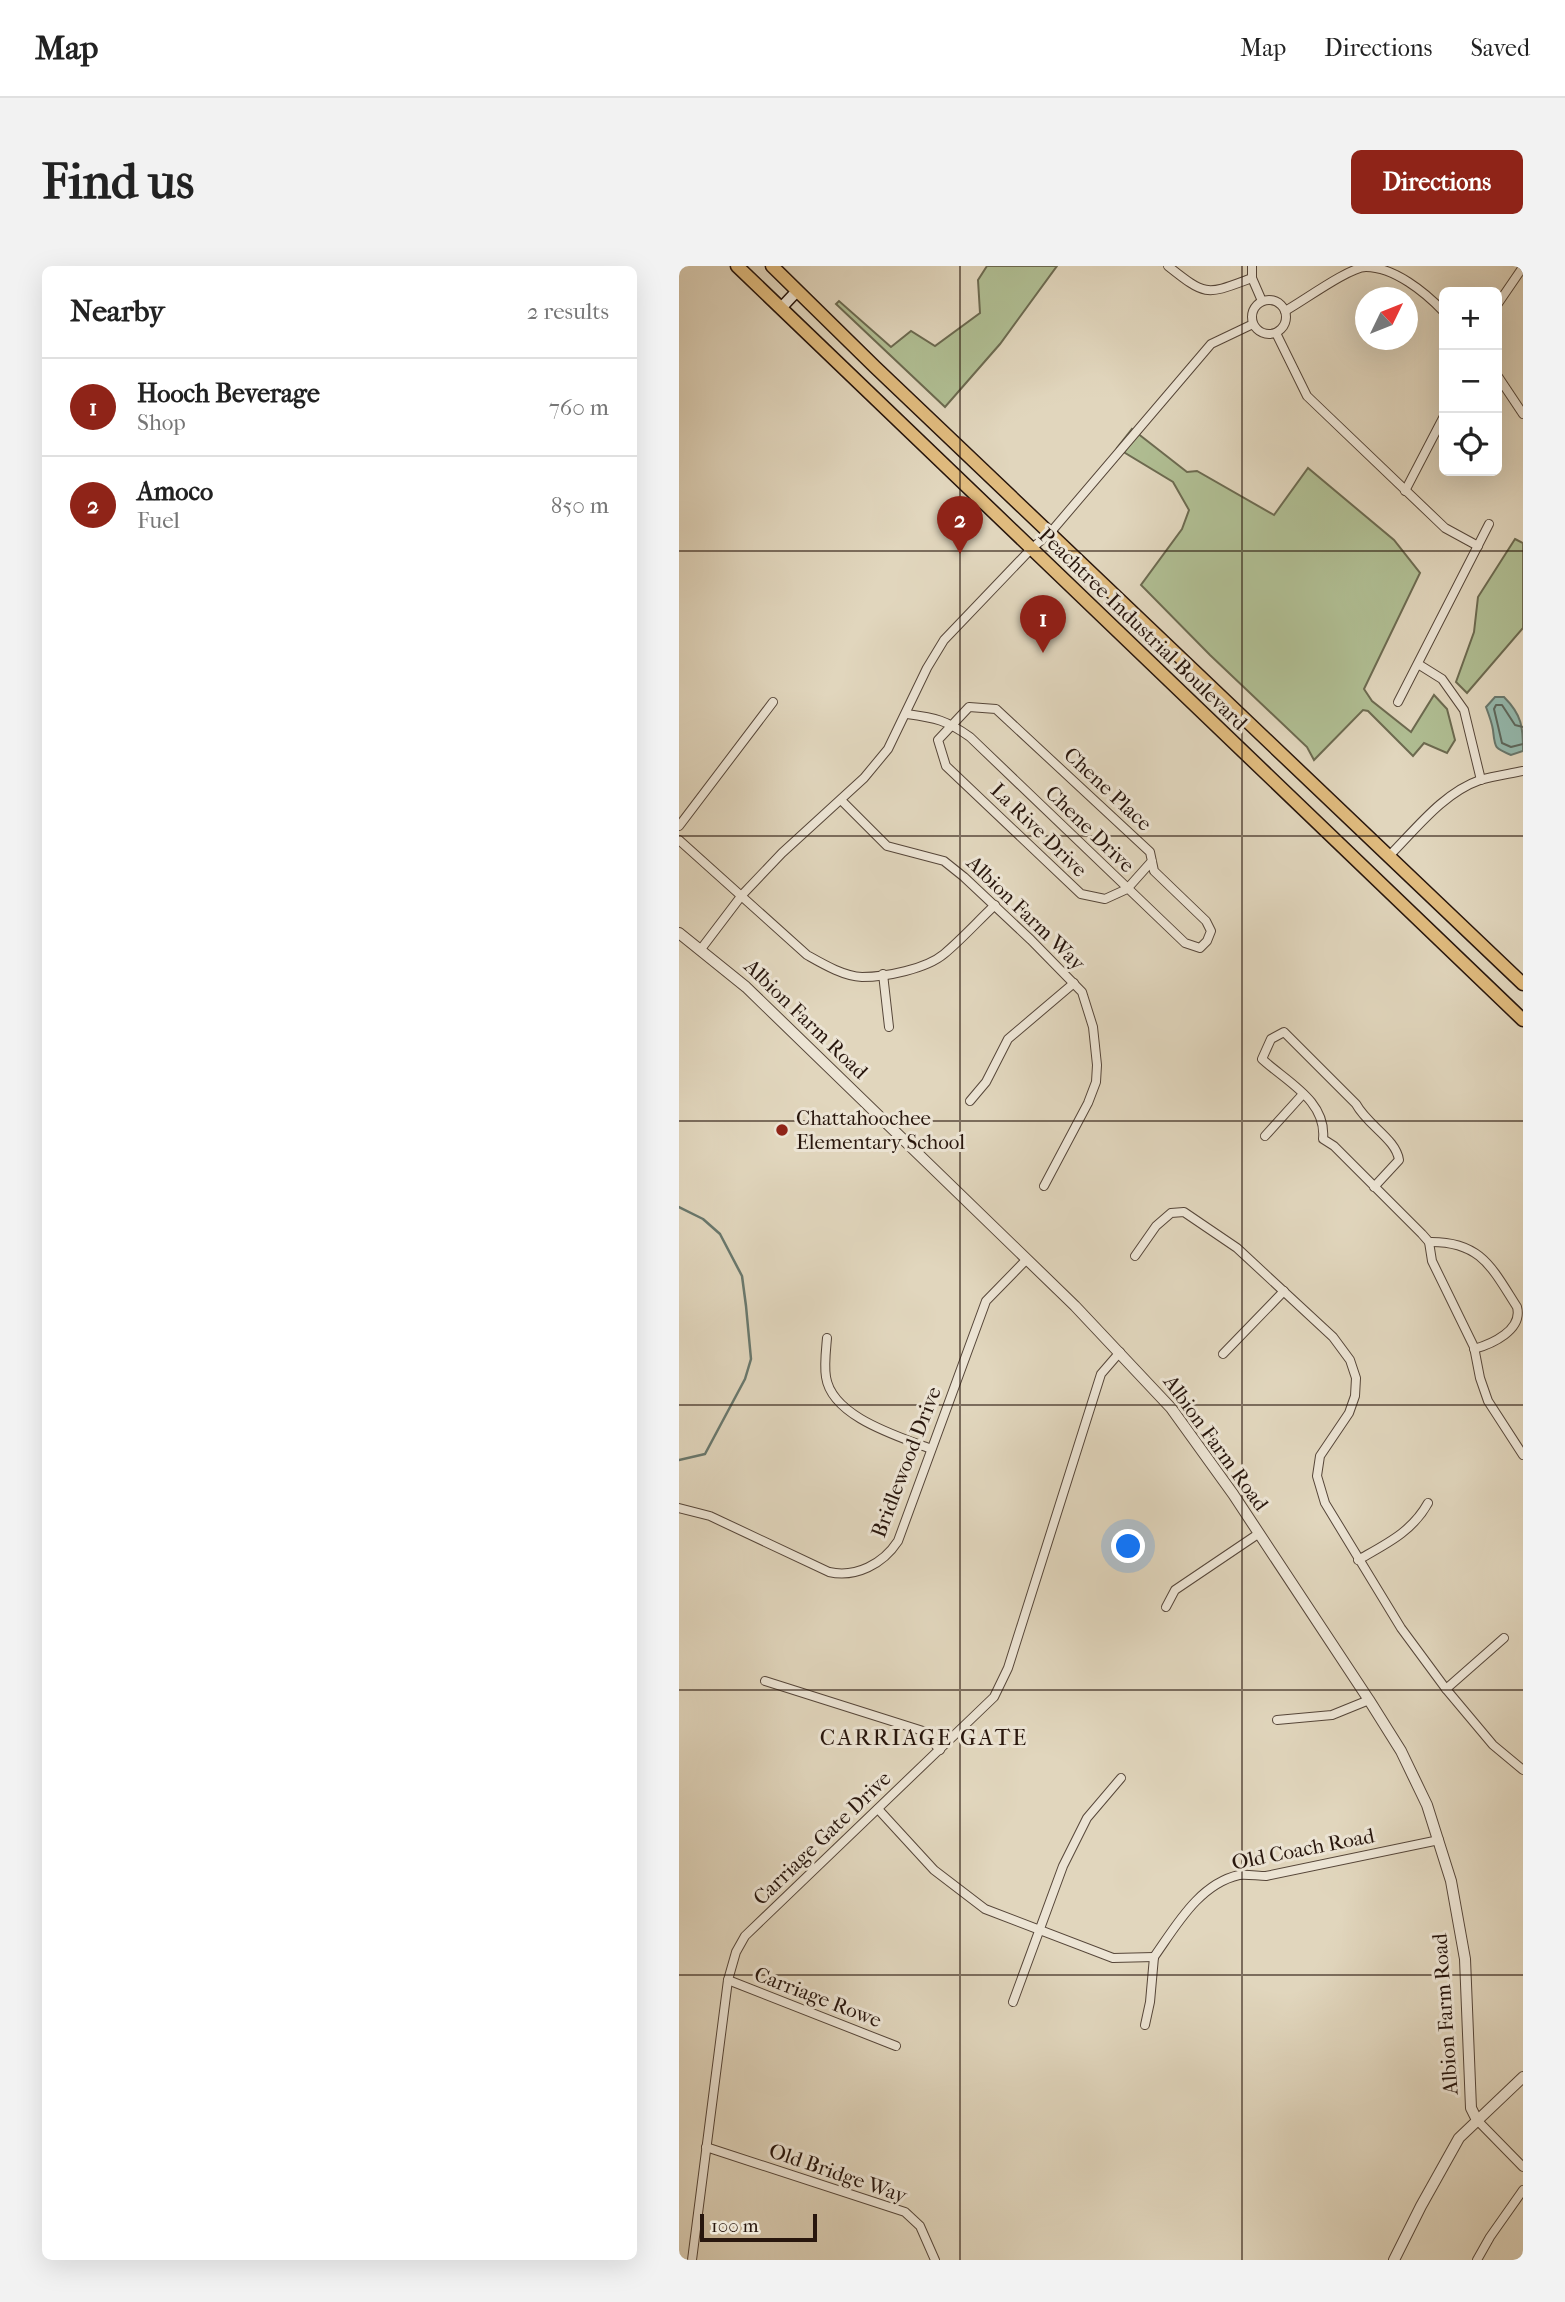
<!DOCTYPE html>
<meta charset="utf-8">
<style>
:root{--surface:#fff;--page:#f2f2f2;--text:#222;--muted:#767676;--line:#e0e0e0;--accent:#8f2418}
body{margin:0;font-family:"IM FELL French Canon",serif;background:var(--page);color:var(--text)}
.controls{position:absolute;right:21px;top:21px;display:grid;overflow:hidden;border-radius:10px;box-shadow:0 7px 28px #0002}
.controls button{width:63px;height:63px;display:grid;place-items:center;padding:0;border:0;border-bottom:2px solid var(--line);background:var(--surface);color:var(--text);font:35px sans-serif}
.compass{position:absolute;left:676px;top:21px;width:63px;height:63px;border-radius:50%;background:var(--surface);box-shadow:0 7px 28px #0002;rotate:47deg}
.scale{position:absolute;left:21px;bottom:18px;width:117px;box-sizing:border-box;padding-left:7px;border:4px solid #28160d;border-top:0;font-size:19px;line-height:24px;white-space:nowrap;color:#28160d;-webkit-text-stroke:5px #ece4d4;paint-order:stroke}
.you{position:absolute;left:450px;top:1281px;width:24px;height:24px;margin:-18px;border:5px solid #fff;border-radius:50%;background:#1a73e8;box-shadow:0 0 0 10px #1a73e833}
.badge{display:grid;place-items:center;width:46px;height:46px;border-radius:50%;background:var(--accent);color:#fff;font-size:23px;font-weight:700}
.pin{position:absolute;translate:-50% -58px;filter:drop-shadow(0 2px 4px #0008)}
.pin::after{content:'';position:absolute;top:37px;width:24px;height:21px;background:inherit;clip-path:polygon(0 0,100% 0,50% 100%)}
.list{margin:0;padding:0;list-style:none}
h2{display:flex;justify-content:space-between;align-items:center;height:91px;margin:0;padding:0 28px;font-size:30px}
h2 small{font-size:23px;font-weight:400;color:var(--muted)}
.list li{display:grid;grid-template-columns:46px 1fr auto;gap:21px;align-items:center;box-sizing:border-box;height:98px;padding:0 28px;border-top:2px solid var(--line)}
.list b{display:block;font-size:26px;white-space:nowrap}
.list p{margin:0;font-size:23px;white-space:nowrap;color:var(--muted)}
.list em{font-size:23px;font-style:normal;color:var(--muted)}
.icon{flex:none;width:38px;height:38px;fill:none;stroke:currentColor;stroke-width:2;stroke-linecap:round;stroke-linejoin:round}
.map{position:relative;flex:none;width:844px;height:1994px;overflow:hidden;border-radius:10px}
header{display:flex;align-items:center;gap:42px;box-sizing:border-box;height:98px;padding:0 35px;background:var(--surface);border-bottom:2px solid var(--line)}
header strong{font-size:33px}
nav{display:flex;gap:38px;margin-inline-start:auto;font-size:24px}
.intro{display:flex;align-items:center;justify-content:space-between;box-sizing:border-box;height:168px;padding:0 42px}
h1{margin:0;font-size:49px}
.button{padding:18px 32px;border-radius:10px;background:var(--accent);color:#fff;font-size:24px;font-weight:700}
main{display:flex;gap:42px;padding:0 42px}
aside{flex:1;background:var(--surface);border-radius:10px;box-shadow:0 7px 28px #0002}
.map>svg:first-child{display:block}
.green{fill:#b0be93;stroke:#6c6a50;stroke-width:2}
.water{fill:#95b9ad;stroke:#69786d;stroke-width:2}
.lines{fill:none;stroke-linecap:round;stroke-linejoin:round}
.shore{stroke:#5e685d;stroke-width:2}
.stream{stroke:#69786d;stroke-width:2.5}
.minor-casing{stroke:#564639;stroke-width:10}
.tertiary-casing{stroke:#564639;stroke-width:12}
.secondary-casing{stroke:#28160d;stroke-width:13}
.trunk-casing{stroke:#28160d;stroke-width:15}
.minor{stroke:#ece4d4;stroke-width:8}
.tertiary{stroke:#ece4d4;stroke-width:10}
.secondary{stroke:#ece4d4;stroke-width:10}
.trunk{stroke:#e0bb7e;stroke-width:12}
.grid{fill:none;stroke:#28160d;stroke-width:2;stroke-opacity:0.55}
.poi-dot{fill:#8f2418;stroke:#ece4d4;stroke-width:2.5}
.labels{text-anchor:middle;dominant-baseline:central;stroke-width:6;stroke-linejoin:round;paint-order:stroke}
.street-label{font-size:21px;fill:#28160d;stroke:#ece4d4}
.poi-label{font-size:21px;fill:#28160d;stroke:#ece4d4;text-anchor:start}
.neighbourhood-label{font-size:23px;letter-spacing:2px;fill:#28160d;stroke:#ece4d4}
</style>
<header>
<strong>Map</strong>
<nav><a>Map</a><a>Directions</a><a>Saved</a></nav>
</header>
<div class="intro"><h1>Find us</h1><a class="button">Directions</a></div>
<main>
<aside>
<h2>Nearby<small>2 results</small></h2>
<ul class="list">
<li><span class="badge">1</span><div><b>Hooch Beverage</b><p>Shop</p></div><em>760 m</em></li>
<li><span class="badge">2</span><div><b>Amoco</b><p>Fuel</p></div><em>850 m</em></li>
</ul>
</aside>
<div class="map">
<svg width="844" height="1994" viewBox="0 0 844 1994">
<rect width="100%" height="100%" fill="#e1d6bd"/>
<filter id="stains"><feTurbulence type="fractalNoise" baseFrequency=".00286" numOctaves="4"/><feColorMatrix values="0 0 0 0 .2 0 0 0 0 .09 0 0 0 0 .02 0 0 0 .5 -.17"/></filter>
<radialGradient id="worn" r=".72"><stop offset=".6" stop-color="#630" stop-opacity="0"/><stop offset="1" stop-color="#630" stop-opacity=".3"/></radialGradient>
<g class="green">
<path d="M 308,0 L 378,0 L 321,78 L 266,141 L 157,38 L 160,35 L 212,81 L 232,65 L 256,80 L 301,47 L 299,14 Z"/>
<path d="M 453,163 L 508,206 L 518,205 L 595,249 L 629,202 L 715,274 L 741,307 L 685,423 L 693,435 L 732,466 L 755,429 L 768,443 L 776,474 L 768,487 L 745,477 L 734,490 L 689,445 L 684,444 L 635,494 L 628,481 L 531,389 L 462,319 L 503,263 L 510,244 L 494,216 L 438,182 Z"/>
<path d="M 836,273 L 844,277 L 844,362 L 788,427 L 777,416 L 795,366 L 799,331 Z"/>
</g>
<path class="water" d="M 816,431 L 825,431 C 843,449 844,461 844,485 L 832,489 C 815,482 816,482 814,464 C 813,457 810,449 807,441 Z"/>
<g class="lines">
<path class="shore" d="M 844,461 L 836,459 L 823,439 L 817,439 L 815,443 L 823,477 L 832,481 L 844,478"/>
<path class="stream" d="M 0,941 L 24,953 L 41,968 L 63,1010 L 67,1040 L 72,1093 L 66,1113 L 26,1188 L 0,1194"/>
<g class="minor-casing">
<g id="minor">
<path d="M 489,0 C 528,31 527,29 573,12"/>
<path d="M 573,0 L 573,12 L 583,35"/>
<circle cx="590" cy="51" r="17"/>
<path d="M 818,39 L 844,1"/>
<path d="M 606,45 C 623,36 670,1 687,1 C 715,1 746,26 765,46"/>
<path d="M 597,67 L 628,130 L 766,262 L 799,280"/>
<path d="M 818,109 L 844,148"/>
<path d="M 726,225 L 765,150"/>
<path d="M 739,398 L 763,413 L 785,444 L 802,514"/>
<path d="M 719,436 L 810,258"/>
<path d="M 228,448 C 257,452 267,454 291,471 L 506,677 L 521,682 L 528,675 L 532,665 L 527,655 L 475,605 L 471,586 L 317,443 L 290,441 L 259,474 L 267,500 L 402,628 L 426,633 L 448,623 L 473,595"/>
<path d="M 162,534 L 208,580 L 265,595 L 285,611 L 352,674 L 403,726 L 414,761 L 418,799 L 417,816 L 409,837 L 365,920"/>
<path d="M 0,560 L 94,436"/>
<path d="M 0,574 L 128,689 C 144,698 164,710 183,711 C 207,711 247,703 265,688 C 283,673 299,655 316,639"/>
<path d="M 710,590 C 737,563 764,527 801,514 C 815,510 830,508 844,505"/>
<path d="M 22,683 L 63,629 L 103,587 L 185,512 L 209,483 L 248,402 L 265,374 L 352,283 L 371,267 L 532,78 L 574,58"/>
<path d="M 204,708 L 210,761"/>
<path d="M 291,835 L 307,816 L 329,773 L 395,717"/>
<path d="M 586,870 L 624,828"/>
<path d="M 695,921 L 720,894 C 717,873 689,860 677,838 L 605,766 L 592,773 L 583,793 C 608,816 648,835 644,873 L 655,880 L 743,968 L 750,976 L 753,995 L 795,1081 L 801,1112 L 809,1135 L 844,1189"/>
<path d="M 750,976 C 802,975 813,1002 838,1041 C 844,1064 813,1078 795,1083"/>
<path d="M 456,990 L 477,960 L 492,947 L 505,946 L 558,982 L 654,1071 L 671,1094 L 677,1112 L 676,1130 L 670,1147 L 641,1190 L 638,1210 L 646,1237 L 722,1362 L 767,1423 L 814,1479 L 844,1504"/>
<path d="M 148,1072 C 147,1084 145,1099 147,1111 C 153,1151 219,1170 252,1183"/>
<path d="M 544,1088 L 605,1025"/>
<path d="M 0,1242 L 31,1250 L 150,1306 C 177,1312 204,1298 219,1275 L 307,1035 L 348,993"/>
<path d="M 679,1294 C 707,1278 733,1266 749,1237"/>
<path d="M 487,1341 L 496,1324 L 579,1268"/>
<path d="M 86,1415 L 244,1465 L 261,1484"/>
<path d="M 767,1423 L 825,1372"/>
<path d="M 598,1454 L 653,1449 L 690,1434"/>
<path d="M 199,1543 L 255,1604 L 306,1643 L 434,1692 L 475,1691"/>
<path d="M 475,1691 C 497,1660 520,1618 560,1609 C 568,1608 579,1610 587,1610 L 760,1574"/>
<path d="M 49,1714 L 217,1780"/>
<path d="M 334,1736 L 384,1600 L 408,1552 L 442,1512"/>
<path d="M 466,1759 L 471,1736 L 475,1691"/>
<path d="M 798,1854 L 844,1901"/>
<path d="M 27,1881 L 226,1946 L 241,1960 L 256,1994"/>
<path d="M 13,1994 L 49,1714 L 57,1686 L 66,1670 L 315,1431 L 329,1402 L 422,1108 L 441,1086"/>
<path d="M 798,1994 L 811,1971 L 844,1924"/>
</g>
</g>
<g class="tertiary-casing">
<g id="tertiary">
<path d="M 0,667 L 67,721 L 396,1040 L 492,1142 L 554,1228 L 690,1434 L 722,1485 L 748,1539 L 772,1615 L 786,1693 L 792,1842 L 798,1854"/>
<path d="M 715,1994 L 742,1940 L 780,1872 L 844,1811"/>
</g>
</g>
<g class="secondary-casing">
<path id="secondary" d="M 102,42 L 118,25"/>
</g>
<g class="trunk-casing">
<g id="trunk">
<path d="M 58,0 L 844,754"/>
<path d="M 93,0 L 196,101 L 844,718"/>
</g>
</g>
<use href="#minor" class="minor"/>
<use href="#tertiary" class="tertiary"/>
<use href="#secondary" class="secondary"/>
<use href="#trunk" class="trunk"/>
</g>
<path class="grid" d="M 281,0 L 281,1994M 563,0 L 563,1994M 0,285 L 844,285M 0,570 L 844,570M 0,855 L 844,855M 0,1139 L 844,1139M 0,1424 L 844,1424M 0,1709 L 844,1709"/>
<circle class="poi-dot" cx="103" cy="864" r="7"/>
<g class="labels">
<g class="street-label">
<text transform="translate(464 363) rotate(44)">Peachtree Industrial Boulevard</text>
<text transform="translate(429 523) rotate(43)">Chene Place</text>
<text transform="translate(411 563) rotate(44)">Chene Drive</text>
<text transform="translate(360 564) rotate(44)">La Rive Drive</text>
<text transform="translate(347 647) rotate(44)">Albion Farm Way</text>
<text transform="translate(127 753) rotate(44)">Albion Farm Road</text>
<text transform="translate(537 1177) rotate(54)">Albion Farm Road</text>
<text transform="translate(227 1196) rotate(-69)">Bridlewood Drive</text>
<text transform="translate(143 1572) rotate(-44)">Carriage Gate Drive</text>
<text transform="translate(624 1583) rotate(-11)">Old Coach Road</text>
<text transform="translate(139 1731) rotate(21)">Carriage Rowe</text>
<text transform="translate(766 1748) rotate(-94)">Albion Farm Road</text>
<text transform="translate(159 1907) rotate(19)">Old Bridge Way</text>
</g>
<g class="poi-label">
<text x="117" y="852">Chattahoochee<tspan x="117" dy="24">Elementary School</tspan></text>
</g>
<g class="neighbourhood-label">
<text x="245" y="1471">CARRIAGE GATE</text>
</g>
</g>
<rect width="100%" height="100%" filter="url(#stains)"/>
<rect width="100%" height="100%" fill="url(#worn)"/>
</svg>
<div class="controls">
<button>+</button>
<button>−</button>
<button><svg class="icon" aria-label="locate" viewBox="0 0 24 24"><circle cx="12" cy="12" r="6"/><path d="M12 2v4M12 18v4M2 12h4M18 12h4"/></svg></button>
</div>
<svg class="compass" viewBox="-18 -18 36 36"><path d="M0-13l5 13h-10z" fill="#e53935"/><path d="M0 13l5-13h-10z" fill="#767676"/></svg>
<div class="scale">100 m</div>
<div class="you"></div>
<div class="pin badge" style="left:364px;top:387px">1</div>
<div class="pin badge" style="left:281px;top:288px">2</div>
</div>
</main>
